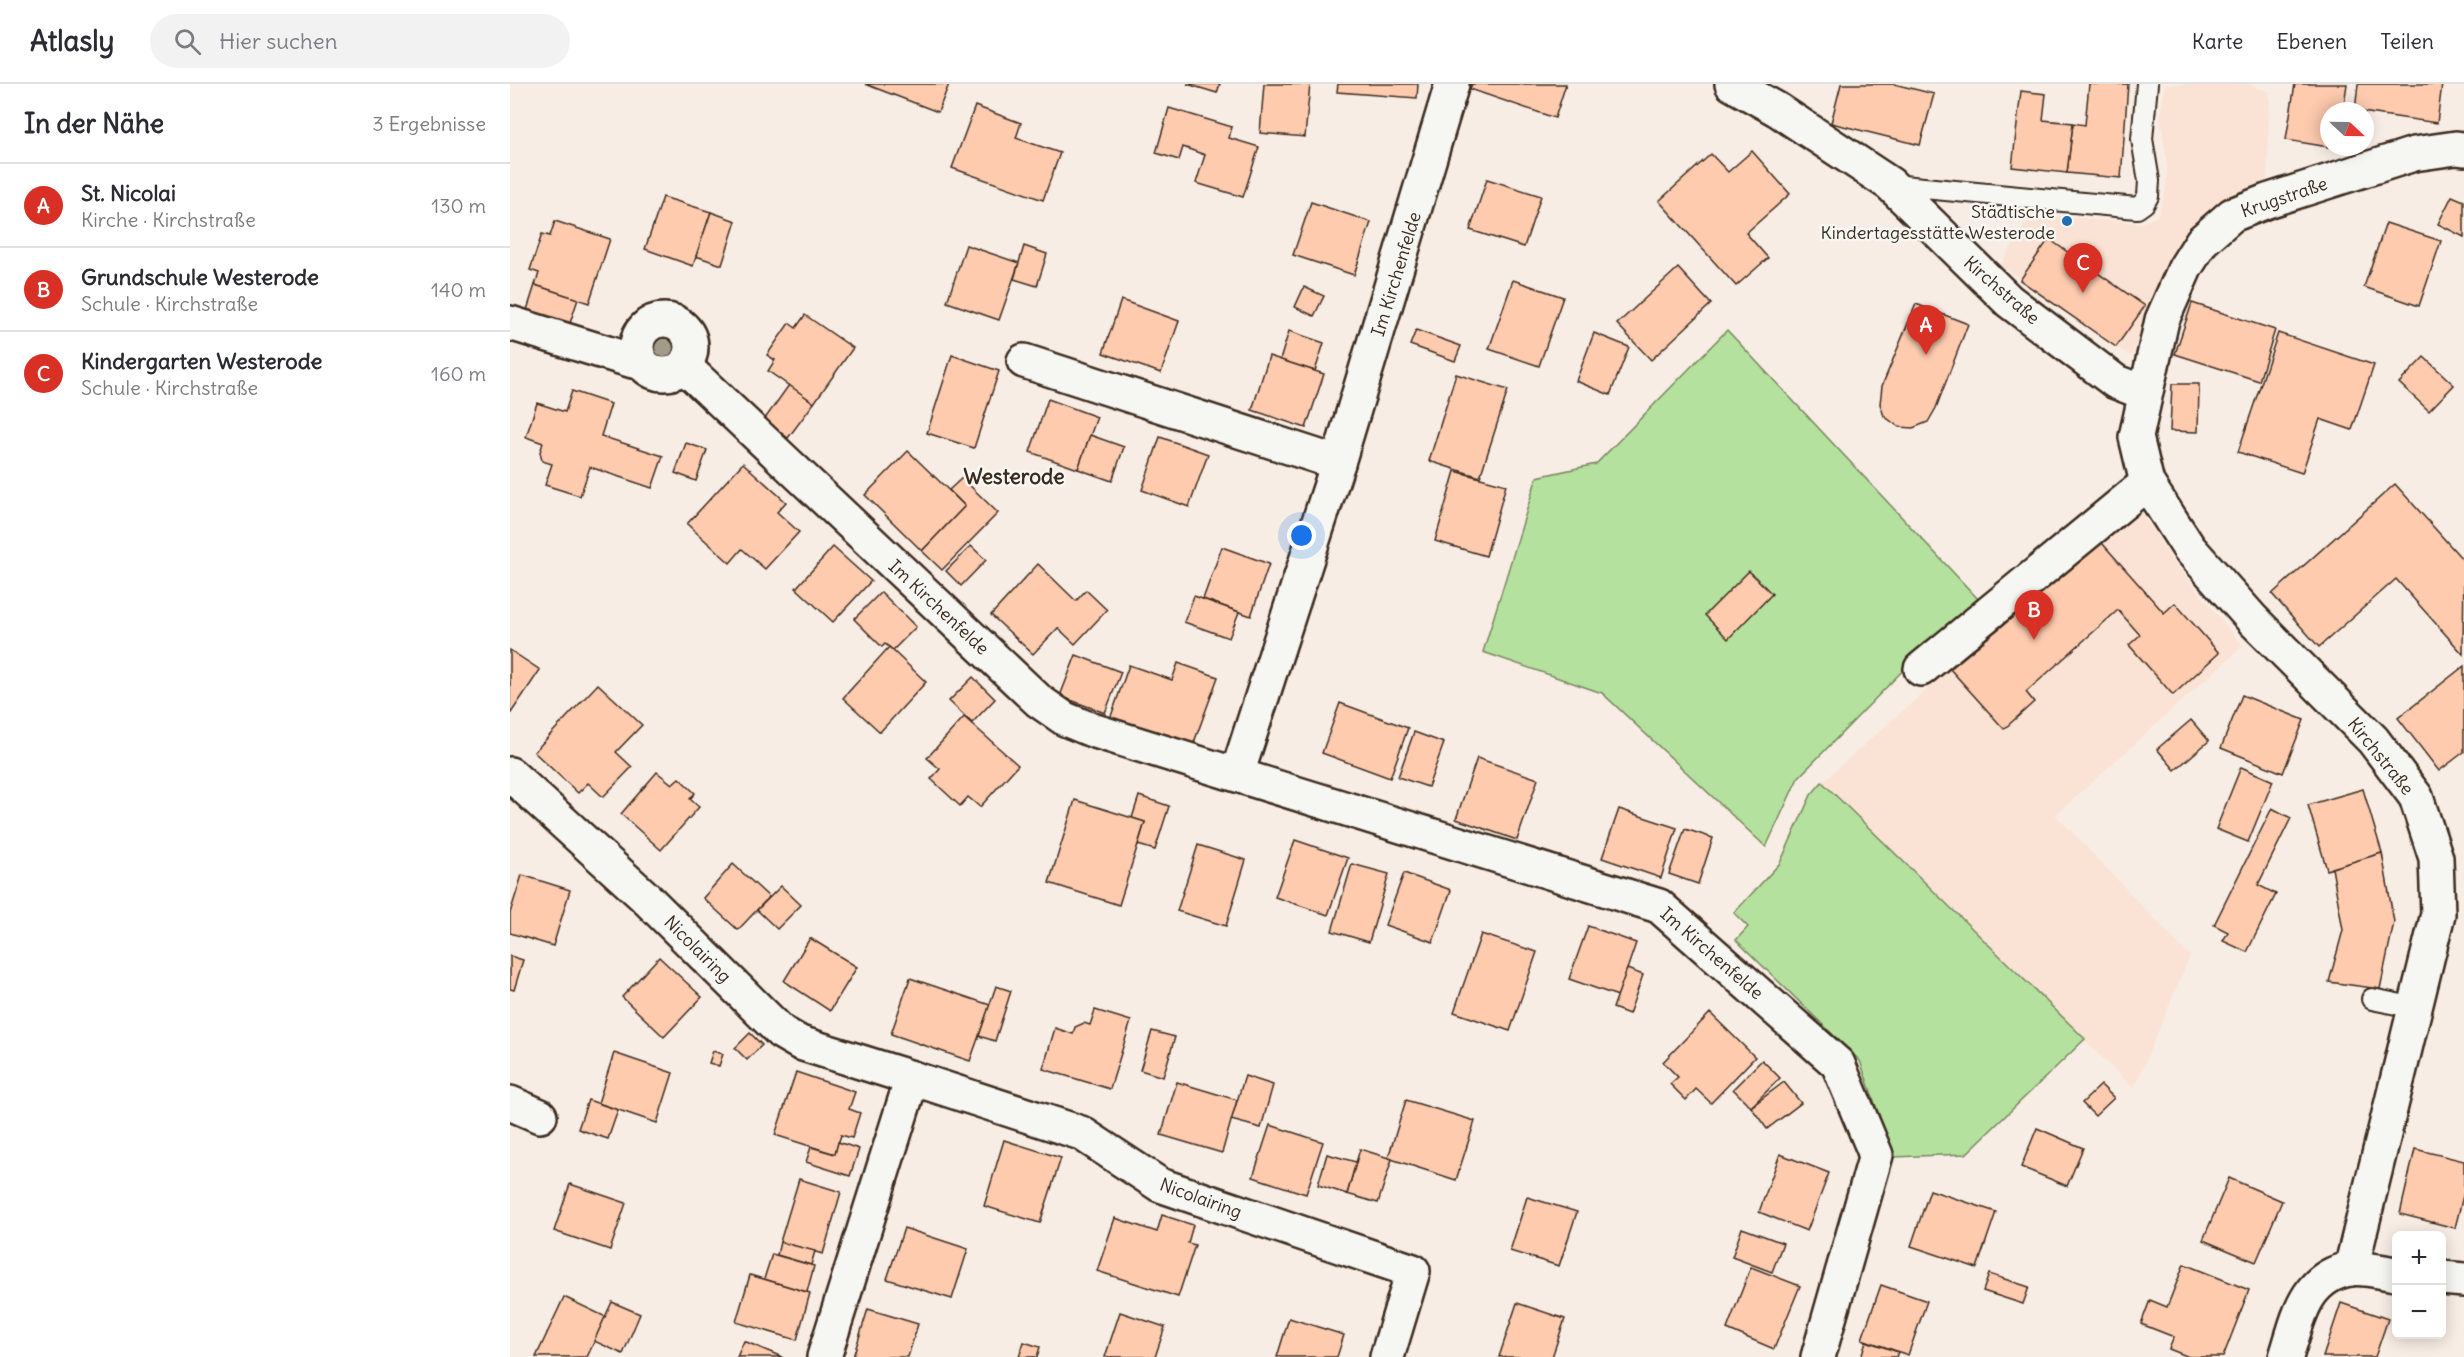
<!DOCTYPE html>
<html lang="de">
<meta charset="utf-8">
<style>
:root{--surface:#fff;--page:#f2f2f3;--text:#2b2b33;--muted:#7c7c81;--line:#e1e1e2;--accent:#d93025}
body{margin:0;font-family:Delius,sans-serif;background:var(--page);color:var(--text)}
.controls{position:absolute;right:18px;bottom:18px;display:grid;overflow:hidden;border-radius:9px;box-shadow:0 3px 15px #0003}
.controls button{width:54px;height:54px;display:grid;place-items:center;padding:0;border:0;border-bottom:2px solid var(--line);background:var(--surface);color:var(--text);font:30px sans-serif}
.compass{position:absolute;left:1810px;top:18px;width:54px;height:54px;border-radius:50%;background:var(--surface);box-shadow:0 3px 15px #0003;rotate:112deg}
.you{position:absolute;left:792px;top:452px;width:21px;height:21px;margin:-15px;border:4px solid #fff;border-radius:50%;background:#1a73e8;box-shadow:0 0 0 9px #1a73e833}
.badge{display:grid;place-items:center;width:39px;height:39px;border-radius:50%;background:var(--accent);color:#fff;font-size:20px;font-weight:700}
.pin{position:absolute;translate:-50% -50px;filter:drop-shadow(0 2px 3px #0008)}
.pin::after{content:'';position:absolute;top:32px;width:21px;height:18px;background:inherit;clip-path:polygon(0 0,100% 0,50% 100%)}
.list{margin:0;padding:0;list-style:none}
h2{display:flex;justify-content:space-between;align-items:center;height:78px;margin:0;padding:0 24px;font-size:26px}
h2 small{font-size:20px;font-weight:400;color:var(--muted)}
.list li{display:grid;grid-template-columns:39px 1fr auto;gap:18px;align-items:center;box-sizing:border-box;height:84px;padding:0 24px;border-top:2px solid var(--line)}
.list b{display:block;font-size:22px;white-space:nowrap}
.list p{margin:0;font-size:20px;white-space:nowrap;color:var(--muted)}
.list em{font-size:20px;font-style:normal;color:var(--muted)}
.icon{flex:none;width:33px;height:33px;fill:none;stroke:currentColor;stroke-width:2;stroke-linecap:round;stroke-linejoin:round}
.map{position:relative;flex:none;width:1954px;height:1273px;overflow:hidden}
header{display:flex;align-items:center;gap:36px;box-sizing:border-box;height:84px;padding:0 30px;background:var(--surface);border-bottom:2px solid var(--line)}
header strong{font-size:28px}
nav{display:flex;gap:33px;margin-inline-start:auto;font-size:21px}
.search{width:420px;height:54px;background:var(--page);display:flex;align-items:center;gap:15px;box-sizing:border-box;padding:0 21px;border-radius:33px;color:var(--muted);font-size:22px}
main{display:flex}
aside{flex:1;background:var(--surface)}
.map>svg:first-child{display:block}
.built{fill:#fae3d5}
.green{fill:#b5e19f;stroke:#78865e;stroke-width:1.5}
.building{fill:#fecbaf;stroke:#3b2a1e;stroke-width:1.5}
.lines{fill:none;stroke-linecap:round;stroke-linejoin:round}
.service-casing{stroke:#3b2a1e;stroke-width:24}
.minor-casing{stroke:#3b2a1e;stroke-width:38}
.service{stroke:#f6f6f2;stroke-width:20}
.minor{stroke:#f6f6f2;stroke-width:33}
.tree{fill:#a19b89}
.poi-dot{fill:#1f6fb2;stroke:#f6f6f2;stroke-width:2}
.labels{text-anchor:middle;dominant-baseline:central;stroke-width:5;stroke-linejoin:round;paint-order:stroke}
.street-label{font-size:18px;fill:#3b2a1e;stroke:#f6f6f2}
.poi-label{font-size:18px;fill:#3b2a1e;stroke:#f6f6f2;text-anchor:end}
.quarter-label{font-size:21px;font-weight:bold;fill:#3b2a1e;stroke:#f6f6f2}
</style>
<header>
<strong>Atlasly</strong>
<div class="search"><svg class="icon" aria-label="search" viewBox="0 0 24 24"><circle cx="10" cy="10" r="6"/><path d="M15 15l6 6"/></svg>Hier suchen</div>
<nav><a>Karte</a><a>Ebenen</a><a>Teilen</a></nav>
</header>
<main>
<aside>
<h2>In der Nähe<small>3 Ergebnisse</small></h2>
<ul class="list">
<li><span class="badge">A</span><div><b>St. Nicolai</b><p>Kirche · Kirchstraße</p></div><em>130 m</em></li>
<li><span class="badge">B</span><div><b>Grundschule Westerode</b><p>Schule · Kirchstraße</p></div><em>140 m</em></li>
<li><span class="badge">C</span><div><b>Kindergarten Westerode</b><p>Schule · Kirchstraße</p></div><em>160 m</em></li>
</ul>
</aside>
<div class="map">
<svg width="1954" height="1273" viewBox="0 0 1954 1273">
<rect width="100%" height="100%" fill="#f8ede5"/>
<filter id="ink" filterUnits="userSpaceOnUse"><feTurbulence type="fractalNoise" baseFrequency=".0167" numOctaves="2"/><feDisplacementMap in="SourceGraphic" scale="12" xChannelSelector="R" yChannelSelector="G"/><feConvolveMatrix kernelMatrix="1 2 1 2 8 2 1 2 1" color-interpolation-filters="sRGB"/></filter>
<g filter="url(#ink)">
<g class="built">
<path d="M 1655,0 L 1739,0 L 1760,8 L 1757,105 L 1676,155 L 1648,204 L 1621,273 L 1490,181 L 1522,130 L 1630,139 L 1647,133 L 1656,106 L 1657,83 L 1650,31 Z"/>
<path d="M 1630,426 L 1665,479 L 1733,562 L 1546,731 L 1680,872 L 1624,1005 L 1312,698 L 1440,585 Z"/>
</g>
<g class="green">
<path d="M 1217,246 L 1468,515 L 1402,577 L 1288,694 L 1256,763 L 1092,609 L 973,568 L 1027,393 L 1086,380 Z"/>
<path d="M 1312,698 L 1575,955 L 1456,1070 L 1384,1073 L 1350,977 L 1226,856 L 1238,843 L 1224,829 L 1270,779 L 1301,711 Z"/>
</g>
<g class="building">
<path d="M 355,0 L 439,0 L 428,28 Z"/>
<path d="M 677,0 L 710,0 L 707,9 Z"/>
<path d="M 754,0 L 800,0 L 795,53 L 750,49 Z"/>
<path d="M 828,0 L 908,0 L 907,14 L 827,8 Z"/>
<path d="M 962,0 L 1056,0 L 1045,34 L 960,5 Z"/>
<path d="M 1331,0 L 1384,0 L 1424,10 L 1410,61 L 1321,39 Z"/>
<path d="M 1579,0 L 1618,0 L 1611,94 L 1557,89 L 1563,39 L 1575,41 Z"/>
<path d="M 1785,0 L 1837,0 L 1833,27 L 1819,27 L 1819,63 L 1776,56 Z"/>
<path d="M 1848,0 L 1932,0 L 1927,39 L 1845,27 Z"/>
<path d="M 1511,7 L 1536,10 L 1533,36 L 1563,39 L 1557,89 L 1502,83 Z"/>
<path d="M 465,22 L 511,39 L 506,54 L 550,69 L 533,116 L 442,84 Z"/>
<path d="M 659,24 L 722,43 L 719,54 L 749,63 L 733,113 L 686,99 L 695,71 L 673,63 L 669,76 L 646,69 Z"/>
<path d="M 1242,67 L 1280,110 L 1236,149 L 1258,174 L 1226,202 L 1149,117 L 1201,70 L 1218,88 Z"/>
<path d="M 977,95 L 1031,112 L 1014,163 L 960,146 Z"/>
<path d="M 1942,112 L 1954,117 L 1954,153 L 1928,140 Z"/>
<path d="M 153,113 L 201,128 L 183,182 L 135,165 Z"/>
<path d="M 801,118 L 861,138 L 844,191 L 783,171 Z"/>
<path d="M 201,128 L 226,137 L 212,181 L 186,172 Z"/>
<path d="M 45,137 L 100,155 L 79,219 L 25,201 L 29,189 L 20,186 L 32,150 L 40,152 Z"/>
<path d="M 1876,139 L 1931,157 L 1909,222 L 1854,203 Z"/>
<path d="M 1539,155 L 1635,222 L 1606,263 L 1510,196 Z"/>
<path d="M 456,161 L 509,179 L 489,236 L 437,218 Z"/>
<path d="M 514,162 L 537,170 L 527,202 L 504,195 Z"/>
<path d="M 1168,184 L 1201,220 L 1141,276 L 1107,240 Z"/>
<path d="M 1003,196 L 1053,213 L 1029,282 L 979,265 Z"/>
<path d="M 25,201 L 68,215 L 60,239 L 17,226 Z"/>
<path d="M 794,203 L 814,212 L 804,232 L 785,223 Z"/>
<path d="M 611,216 L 669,237 L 651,289 L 593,269 Z"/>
<path d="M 1682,219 L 1765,246 L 1749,297 L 1665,270 Z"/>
<path d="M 1406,220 L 1458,240 L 1426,324 L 1418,338 L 1403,344 L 1389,343 L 1374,332 L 1370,320 L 1372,302 Z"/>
<path d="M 295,231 L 343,264 L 304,319 L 258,287 L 265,276 L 257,271 L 279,239 L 286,244 Z"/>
<path d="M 906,246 L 951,262 L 945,277 L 900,261 Z"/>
<path d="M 779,247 L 814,259 L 805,287 L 770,276 Z"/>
<path d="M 1084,249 L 1119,263 L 1100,311 L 1066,297 Z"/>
<path d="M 1768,249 L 1864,281 L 1842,346 L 1810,335 L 1792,389 L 1728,368 Z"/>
<path d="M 442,271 L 489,287 L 464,364 L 417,349 Z"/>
<path d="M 759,272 L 814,290 L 796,344 L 742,326 Z"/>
<path d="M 1914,273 L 1944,301 L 1919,327 L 1889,299 Z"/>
<path d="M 946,290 L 998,306 L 970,393 L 919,377 Z"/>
<path d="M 1662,300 L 1689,300 L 1688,348 L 1660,347 Z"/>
<path d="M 279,301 L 304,319 L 278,354 L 254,336 Z"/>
<path d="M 62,307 L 101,320 L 91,352 L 153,372 L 142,404 L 80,383 L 70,412 L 35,401 L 42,380 L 32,377 L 30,368 L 33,359 L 16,353 L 27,319 L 55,328 Z"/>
<path d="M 538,315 L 587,333 L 568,385 L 520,368 Z"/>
<path d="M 580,351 L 614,363 L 602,397 L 568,385 Z"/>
<path d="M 650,353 L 698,370 L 679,423 L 632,406 Z"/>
<path d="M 176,359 L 197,366 L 186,397 L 165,389 Z"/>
<path d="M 398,367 L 455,422 L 412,467 L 355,411 Z"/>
<path d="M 233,379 L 276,418 L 267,428 L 289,448 L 255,485 L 232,465 L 220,479 L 177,440 Z"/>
<path d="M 945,387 L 996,401 L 976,472 L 925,457 Z"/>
<path d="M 452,394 L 488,429 L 432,486 L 412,467 L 455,422 L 439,406 Z"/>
<path d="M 1885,400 L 1954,477 L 1953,570 L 1886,495 L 1809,563 L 1762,510 Z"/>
<path d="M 1592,459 L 1654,529 L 1665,519 L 1709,569 L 1663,611 L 1619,561 L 1630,551 L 1608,526 L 1516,608 L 1524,618 L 1494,645 L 1440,585 Z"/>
<path d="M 461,462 L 476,476 L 451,502 L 436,487 Z"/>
<path d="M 323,463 L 361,497 L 323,538 L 286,504 Z"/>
<path d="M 712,463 L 759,480 L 741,532 L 693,515 Z"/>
<path d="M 528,480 L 566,517 L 576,506 L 597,526 L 565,560 L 548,544 L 523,570 L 481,531 Z"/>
<path d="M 1239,487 L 1262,510 L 1218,555 L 1195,531 Z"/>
<path d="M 371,508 L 406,543 L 383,566 L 375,560 L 372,563 L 344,535 Z"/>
<path d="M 684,512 L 729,528 L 719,554 L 674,538 Z"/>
<path d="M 379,563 L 416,598 L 370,648 L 333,614 Z"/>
<path d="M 0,566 L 30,586 L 1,629 L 0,629 Z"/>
<path d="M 566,571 L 611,588 L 595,629 L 550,612 Z"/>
<path d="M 668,579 L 708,593 L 682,664 L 600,635 L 619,581 L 662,596 Z"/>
<path d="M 1954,582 L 1954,668 L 1929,687 L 1888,634 Z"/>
<path d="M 463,593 L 485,615 L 462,639 L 439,617 Z"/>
<path d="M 88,600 L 132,641 L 106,668 L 122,683 L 93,713 L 78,699 L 68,709 L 24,668 Z"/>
<path d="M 1732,611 L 1794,636 L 1773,689 L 1711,664 Z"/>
<path d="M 830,619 L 898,644 L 880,694 L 812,669 Z"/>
<path d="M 454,633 L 508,681 L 470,723 L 458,713 L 450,722 L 421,695 L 430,685 L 417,674 Z"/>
<path d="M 1681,636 L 1699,657 L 1665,686 L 1647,665 Z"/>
<path d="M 904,648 L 934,659 L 918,703 L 888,693 Z"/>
<path d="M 967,674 L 1028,695 L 1007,756 L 946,735 Z"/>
<path d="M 1731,683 L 1763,697 L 1738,758 L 1706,745 Z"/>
<path d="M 147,688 L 162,700 L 169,694 L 185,709 L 180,715 L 189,723 L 151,766 L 111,730 Z"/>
<path d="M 1853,705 L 1872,769 L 1817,786 L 1798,721 Z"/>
<path d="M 629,712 L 659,722 L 645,766 L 628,761 L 635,738 L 622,734 Z"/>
<path d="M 565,716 L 635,738 L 609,821 L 539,799 Z"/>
<path d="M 1762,724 L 1781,734 L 1748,801 L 1766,810 L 1737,868 L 1713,857 L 1718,848 L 1704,841 Z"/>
<path d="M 1109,725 L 1167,744 L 1151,794 L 1092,774 Z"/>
<path d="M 1175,745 L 1203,754 L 1188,800 L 1159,790 Z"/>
<path d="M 785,756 L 838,774 L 818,831 L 765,813 Z"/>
<path d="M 688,761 L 736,776 L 716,842 L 667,827 Z"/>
<path d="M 1872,769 L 1884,838 L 1870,905 L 1819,898 L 1833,846 L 1822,784 Z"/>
<path d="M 223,780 L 259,813 L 228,846 L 193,814 Z"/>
<path d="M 842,780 L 879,790 L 859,858 L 822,847 Z"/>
<path d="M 894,789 L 941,806 L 923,858 L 875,841 Z"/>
<path d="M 12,791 L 60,806 L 43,862 L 0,849 L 0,829 Z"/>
<path d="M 271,802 L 291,821 L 267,845 L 247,826 Z"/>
<path d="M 1078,842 L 1126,859 L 1108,912 L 1059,895 Z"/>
<path d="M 971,850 L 1027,868 L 1000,947 L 944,928 Z"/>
<path d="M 300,854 L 347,883 L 320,927 L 274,897 Z"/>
<path d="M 0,872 L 13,876 L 4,906 L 0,905 Z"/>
<path d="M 149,873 L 192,913 L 154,953 L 112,913 Z"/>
<path d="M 1117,885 L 1133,891 L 1119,930 L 1103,924 Z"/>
<path d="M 400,894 L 480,921 L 460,977 L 381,950 Z"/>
<path d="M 486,902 L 501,907 L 485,957 L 469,952 Z"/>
<path d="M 585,926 L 621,937 L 600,1005 L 533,985 L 545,944 L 563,950 L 565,943 L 574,939 L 580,941 Z"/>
<path d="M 1200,929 L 1245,973 L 1201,1019 L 1186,1005 L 1176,1016 L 1160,1000 L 1168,993 L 1153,978 Z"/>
<path d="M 642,947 L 665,953 L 653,993 L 630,986 Z"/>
<path d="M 240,949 L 252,961 L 237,976 L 225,964 Z"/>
<path d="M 203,967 L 213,970 L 209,982 L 199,979 Z"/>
<path d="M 104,969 L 163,989 L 147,1039 L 88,1019 Z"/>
<path d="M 1252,976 L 1270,994 L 1241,1023 L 1223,1005 Z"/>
<path d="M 286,988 L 345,1008 L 339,1025 L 350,1029 L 342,1054 L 331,1051 L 325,1070 L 265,1051 Z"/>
<path d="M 735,992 L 763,1001 L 751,1044 L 721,1036 Z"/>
<path d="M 667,998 L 727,1016 L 712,1069 L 651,1051 Z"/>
<path d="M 1274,998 L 1291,1019 L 1257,1045 L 1241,1023 Z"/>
<path d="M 1591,1001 L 1604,1014 L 1585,1032 L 1572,1019 Z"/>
<path d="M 78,1016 L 108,1026 L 98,1055 L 68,1045 Z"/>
<path d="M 896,1016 L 965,1037 L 946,1096 L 878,1074 Z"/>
<path d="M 760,1041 L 813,1058 L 796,1110 L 743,1093 Z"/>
<path d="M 1527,1044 L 1573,1064 L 1557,1102 L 1511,1083 Z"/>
<path d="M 494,1056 L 551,1074 L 530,1139 L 474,1122 Z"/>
<path d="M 328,1058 L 349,1065 L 340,1092 L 296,1078 L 301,1063 L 325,1070 Z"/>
<path d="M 850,1065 L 882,1075 L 868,1119 L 837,1110 Z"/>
<path d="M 1905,1065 L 1954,1077 L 1954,1108 L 1945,1144 L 1890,1130 Z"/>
<path d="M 817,1070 L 846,1078 L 837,1110 L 808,1101 Z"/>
<path d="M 1270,1070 L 1319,1089 L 1297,1147 L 1249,1128 Z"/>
<path d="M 1719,1094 L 1772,1117 L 1746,1178 L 1693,1156 Z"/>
<path d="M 289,1095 L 331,1108 L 313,1170 L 270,1158 Z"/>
<path d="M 60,1100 L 116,1119 L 100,1166 L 44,1147 Z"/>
<path d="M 1420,1106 L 1486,1128 L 1467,1184 L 1401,1162 Z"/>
<path d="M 1017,1113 L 1067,1128 L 1049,1182 L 1000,1167 Z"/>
<path d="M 652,1131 L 683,1141 L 678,1159 L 685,1161 L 668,1213 L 587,1187 L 605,1134 L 647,1148 Z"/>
<path d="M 394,1144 L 458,1165 L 442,1215 L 377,1195 Z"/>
<path d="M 1232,1144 L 1273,1159 L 1262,1188 L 1222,1173 Z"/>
<path d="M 270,1158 L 305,1167 L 301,1181 L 267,1171 Z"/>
<path d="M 262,1170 L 304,1182 L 297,1208 L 254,1195 Z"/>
<path d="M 1674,1180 L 1739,1206 L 1713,1273 L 1679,1273 L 1659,1265 L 1664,1253 L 1631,1240 L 1640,1216 L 1657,1223 Z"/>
<path d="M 1241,1183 L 1290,1202 L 1264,1265 L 1217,1245 Z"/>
<path d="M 1479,1190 L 1519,1203 L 1513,1220 L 1473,1207 Z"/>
<path d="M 240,1191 L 300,1209 L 287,1256 L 226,1238 Z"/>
<path d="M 1371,1201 L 1417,1217 L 1398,1271 L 1352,1255 Z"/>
<path d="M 54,1213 L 96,1233 L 77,1273 L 26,1273 Z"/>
<path d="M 102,1218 L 130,1230 L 113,1270 L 84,1257 Z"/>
<path d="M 1007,1219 L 1055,1235 L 1042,1273 L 989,1273 Z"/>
<path d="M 1831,1219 L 1878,1235 L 1865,1273 L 1813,1273 Z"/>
<path d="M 358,1225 L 408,1240 L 398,1273 L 343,1273 Z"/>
<path d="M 610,1228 L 655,1243 L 645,1273 L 595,1273 Z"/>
<path d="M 779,1234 L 834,1251 L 827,1273 L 767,1273 Z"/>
<path d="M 234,1257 L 272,1273 L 227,1273 Z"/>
<path d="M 1356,1257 L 1388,1268 L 1386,1273 L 1351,1273 Z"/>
<path d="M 514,1258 L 530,1263 L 527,1273 L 509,1273 Z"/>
</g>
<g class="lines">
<g class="service-casing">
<g id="service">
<path d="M 1382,101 L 1627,124 L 1634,119 L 1638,112 L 1639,97 L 1632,55 L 1637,0"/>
<path d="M 1862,915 L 1906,924"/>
</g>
</g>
<g class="minor-casing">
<g id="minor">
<path d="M 1222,0 L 1268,26 L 1380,100 L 1499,217 L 1606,298 L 1635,309"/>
<circle cx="154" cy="263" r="27"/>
<path d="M 0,239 L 123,277 L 129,275"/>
<path d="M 514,277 L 828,379"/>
<path d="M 174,282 L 529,617 L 555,635 L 582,646 L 1149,822 L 1328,980 L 1366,1071 L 1308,1273"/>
<path d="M 1411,585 L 1637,399"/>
<path d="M 0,690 L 134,812 L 271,948 L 290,959 L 402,994"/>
<path d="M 727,690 L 828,379 L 942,0"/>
<path d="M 0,1019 L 30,1032"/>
<path d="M 1841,1185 L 1928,830 L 1926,774 L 1906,713 L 1863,656 L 1743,536 L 1679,464 L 1637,399 L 1626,353 L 1652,236 L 1675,184 L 1692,157 L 1722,131 L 1757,117 L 1904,70 L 1946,64 L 1954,65"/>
<path d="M 1932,1194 L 1954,1196"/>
<path d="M 314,1273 L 402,994 L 571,1049 L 650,1101 L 903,1187 L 877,1273"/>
<path d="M 1776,1273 C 1788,1236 1794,1193 1840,1185 C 1854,1183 1872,1188 1886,1190"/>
</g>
</g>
<use href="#service" class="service"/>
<use href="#minor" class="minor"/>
</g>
<circle class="tree" cx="154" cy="264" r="9"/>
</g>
<circle class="poi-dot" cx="1557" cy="137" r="6"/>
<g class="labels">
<g class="street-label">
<text transform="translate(1774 113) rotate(-19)">Krugstraße</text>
<text transform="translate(886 190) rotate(-73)">Im Kirchenfelde</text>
<text transform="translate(1492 206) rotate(41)">Kirchstraße</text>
<text transform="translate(429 523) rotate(43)">Im Kirchenfelde</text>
<text transform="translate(1871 672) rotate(51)">Kirchstraße</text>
<text transform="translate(188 865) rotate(45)">Nicolairing</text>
<text transform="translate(1202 869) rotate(41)">Im Kirchenfelde</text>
<text transform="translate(691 1114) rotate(20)">Nicolairing</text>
</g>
<g class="poi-label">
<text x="1545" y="127">Städtische<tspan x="1545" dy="21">Kindertagesstätte Westerode</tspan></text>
</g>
<g class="quarter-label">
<text x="504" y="392">Westerode</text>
</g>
</g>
</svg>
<div class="controls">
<button>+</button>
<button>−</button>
</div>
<svg class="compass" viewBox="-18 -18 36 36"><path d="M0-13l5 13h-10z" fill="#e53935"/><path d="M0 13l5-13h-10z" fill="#7c7c81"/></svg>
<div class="you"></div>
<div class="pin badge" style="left:1416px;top:271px">A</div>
<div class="pin badge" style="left:1524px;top:556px">B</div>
<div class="pin badge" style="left:1573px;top:209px">C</div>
</div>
</main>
